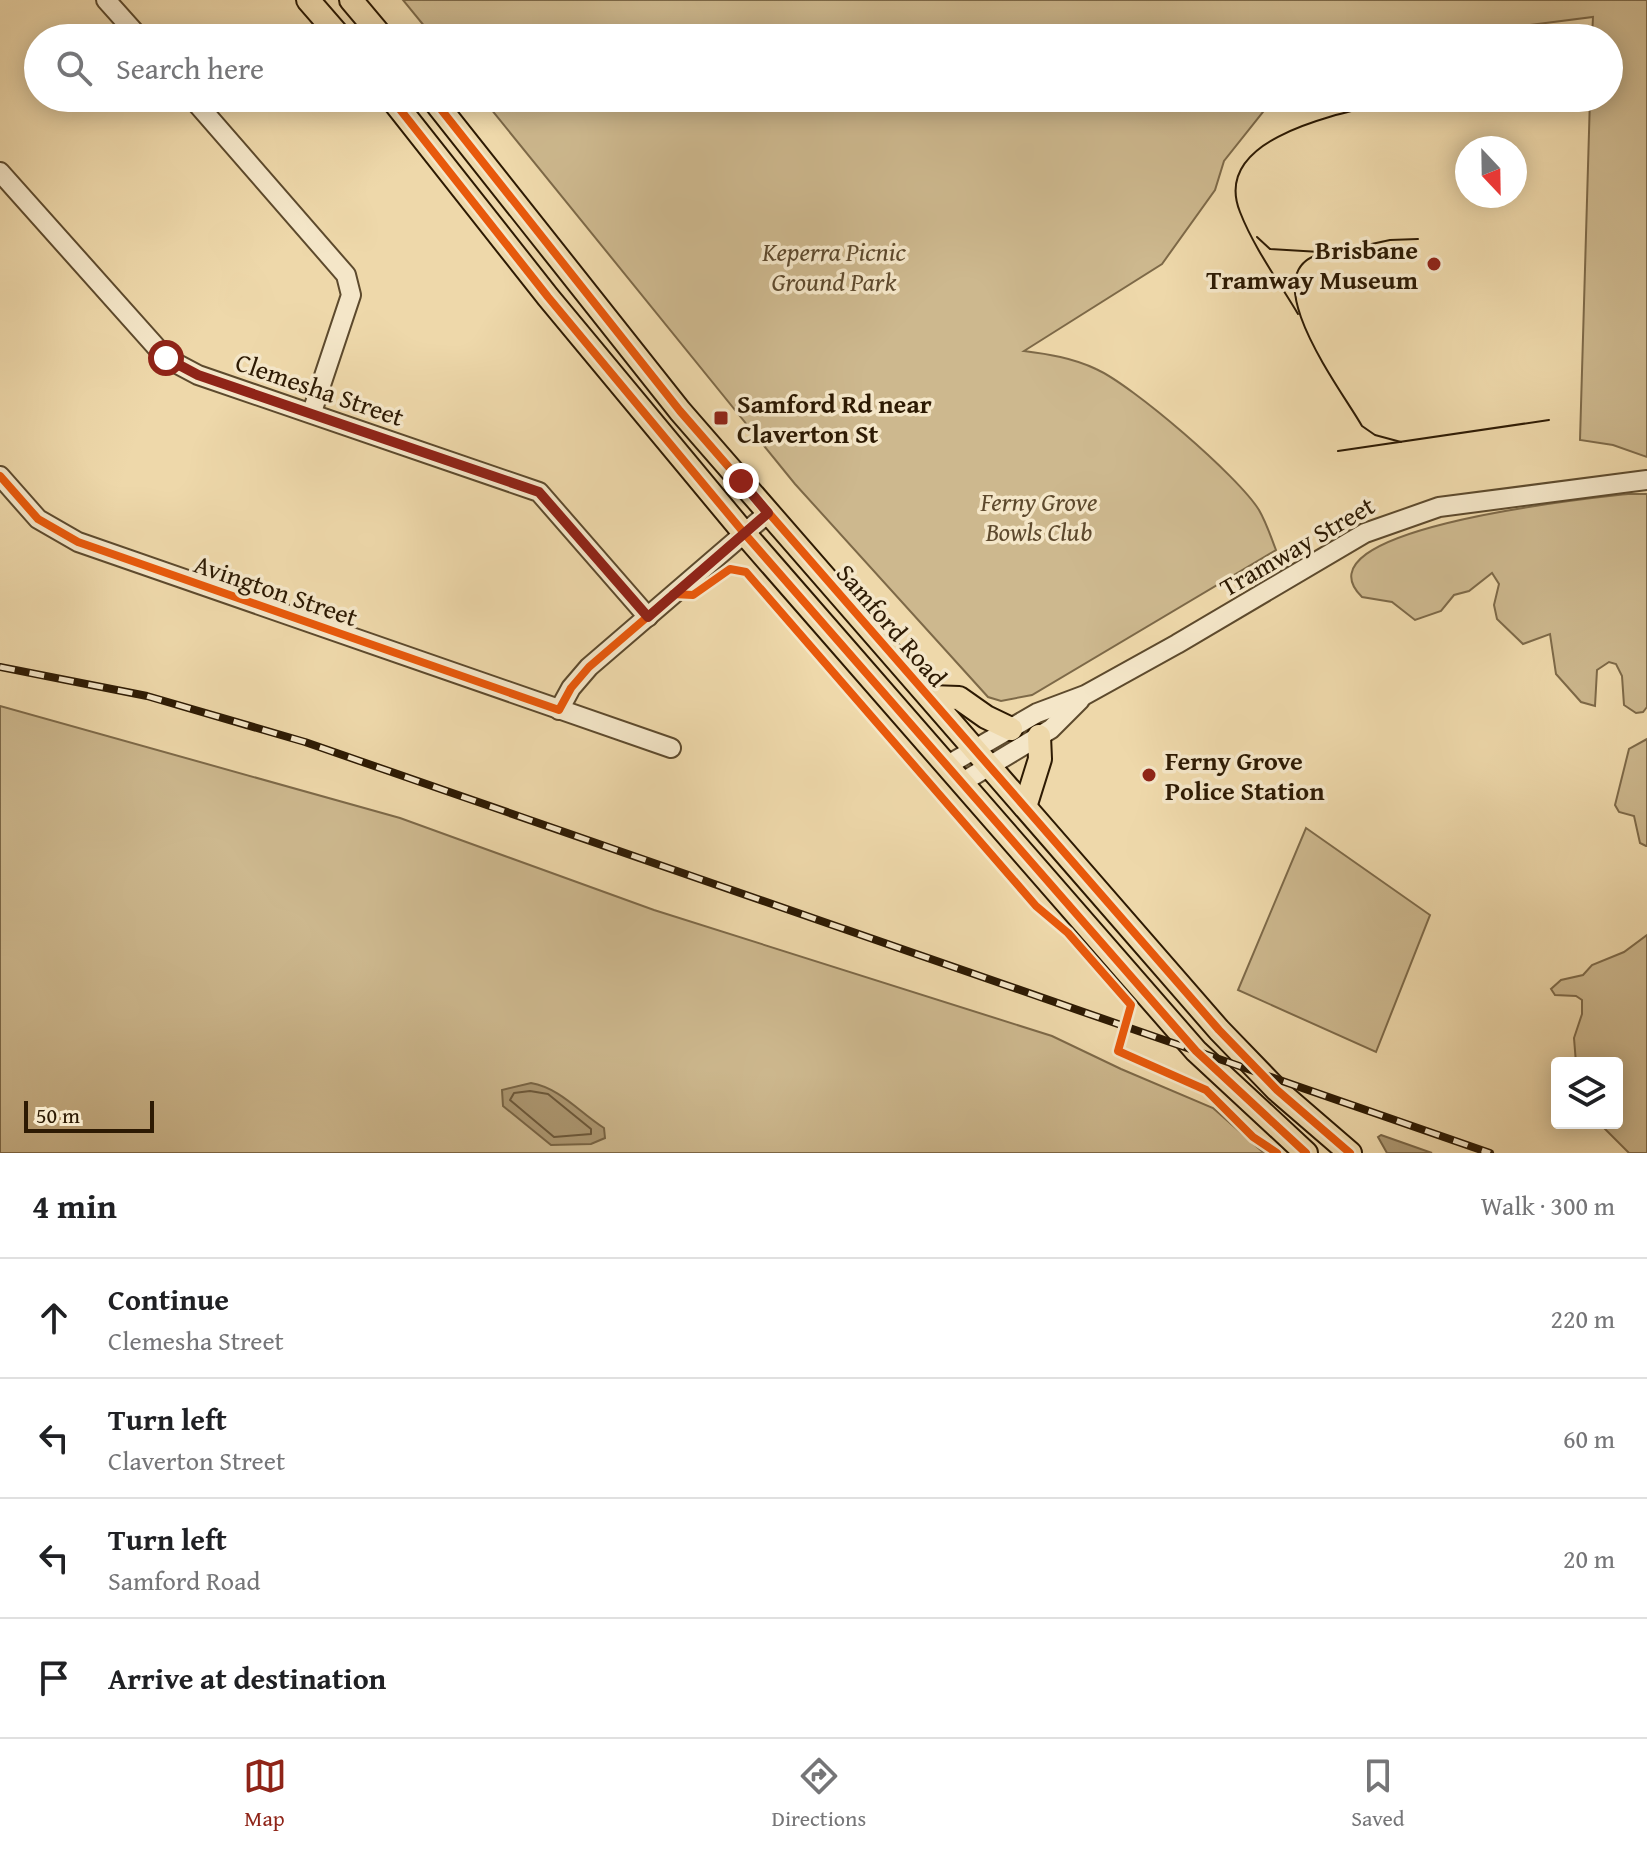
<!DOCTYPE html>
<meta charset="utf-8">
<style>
:root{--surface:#fff;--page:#f6f6f6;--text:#202124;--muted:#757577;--line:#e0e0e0;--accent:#8f2418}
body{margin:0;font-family:"Gentium Book Plus",serif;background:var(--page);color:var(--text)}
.controls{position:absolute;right:24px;bottom:24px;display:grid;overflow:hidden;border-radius:8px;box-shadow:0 4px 20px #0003}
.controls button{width:72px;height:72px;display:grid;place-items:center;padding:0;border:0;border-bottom:2px solid var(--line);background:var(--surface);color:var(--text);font:40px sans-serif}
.compass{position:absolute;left:1455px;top:136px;width:72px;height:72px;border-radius:50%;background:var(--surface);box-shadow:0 4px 20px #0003;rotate:158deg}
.scale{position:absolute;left:24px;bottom:20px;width:130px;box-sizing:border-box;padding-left:8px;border:4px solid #2d1a03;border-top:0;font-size:22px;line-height:28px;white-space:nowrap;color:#2d1a03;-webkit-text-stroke:6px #f4e6c8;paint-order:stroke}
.stop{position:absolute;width:24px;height:24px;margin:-18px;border:6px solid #8f2418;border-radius:50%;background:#fff}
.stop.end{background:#8f2418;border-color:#fff;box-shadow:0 2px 8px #0008}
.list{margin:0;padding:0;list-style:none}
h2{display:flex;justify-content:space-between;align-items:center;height:104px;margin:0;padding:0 32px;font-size:34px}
h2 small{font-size:26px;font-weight:400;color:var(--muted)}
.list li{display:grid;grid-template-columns:52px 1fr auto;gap:24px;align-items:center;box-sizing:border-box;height:120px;padding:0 32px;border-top:2px solid var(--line)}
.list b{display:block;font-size:30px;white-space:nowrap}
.list p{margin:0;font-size:26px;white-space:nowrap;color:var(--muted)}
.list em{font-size:26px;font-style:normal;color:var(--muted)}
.icon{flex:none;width:44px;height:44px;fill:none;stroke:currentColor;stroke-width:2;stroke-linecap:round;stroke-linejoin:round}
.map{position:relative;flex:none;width:1647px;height:1153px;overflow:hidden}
.search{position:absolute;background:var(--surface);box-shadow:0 4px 20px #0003;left:24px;right:24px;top:24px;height:88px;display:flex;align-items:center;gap:20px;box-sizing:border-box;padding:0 28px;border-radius:44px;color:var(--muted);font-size:30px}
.sheet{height:584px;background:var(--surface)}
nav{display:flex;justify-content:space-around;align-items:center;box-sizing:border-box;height:112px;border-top:2px solid var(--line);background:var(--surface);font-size:22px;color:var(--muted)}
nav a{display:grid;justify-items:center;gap:4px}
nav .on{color:var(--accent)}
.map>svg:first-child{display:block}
.green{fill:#cdb88e;stroke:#7d6948;stroke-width:2}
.water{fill:#ac9771;stroke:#796545;stroke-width:2}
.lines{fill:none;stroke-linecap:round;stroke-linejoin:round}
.shore{stroke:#6c583a;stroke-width:2}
.minor-casing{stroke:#5d4a2d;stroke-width:22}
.major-casing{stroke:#2d1a03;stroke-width:26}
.minor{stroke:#f4e6c8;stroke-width:18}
.major{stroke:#eed8aa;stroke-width:22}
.tram{stroke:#2d1a03;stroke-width:2}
.rail-casing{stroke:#2d1a03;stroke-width:8}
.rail{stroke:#f4e6c8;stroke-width:5;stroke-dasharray:15;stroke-linecap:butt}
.cycleway-casing{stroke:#f4e6c8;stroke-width:13}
.cycleway{stroke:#e8590c;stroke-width:8}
.route{stroke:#8f2418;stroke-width:10}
.poi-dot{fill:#8f2418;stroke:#f4e6c8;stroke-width:3}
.labels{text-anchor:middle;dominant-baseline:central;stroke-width:7;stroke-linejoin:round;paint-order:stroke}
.poi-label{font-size:26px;font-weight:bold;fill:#2d1a03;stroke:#f4e6c8;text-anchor:start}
.park-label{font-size:26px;font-style:italic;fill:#5d492d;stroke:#f4e6c8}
.street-label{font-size:26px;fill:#2d1a03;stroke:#f4e6c8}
</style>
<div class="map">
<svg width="1647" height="1153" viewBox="0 0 1647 1153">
<rect width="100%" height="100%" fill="#eed8aa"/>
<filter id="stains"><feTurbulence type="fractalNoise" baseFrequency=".0025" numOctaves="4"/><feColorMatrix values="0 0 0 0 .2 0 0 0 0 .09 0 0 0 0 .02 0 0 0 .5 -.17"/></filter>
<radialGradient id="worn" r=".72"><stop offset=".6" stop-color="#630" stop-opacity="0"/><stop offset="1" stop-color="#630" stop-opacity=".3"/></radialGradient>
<g class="green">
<path d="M 403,0 L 1647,0 L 1647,457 L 1613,445 L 1580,440 L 1590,98 L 1609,98 L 1609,38 L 1592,38 L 1593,17 L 1429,38 L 434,38 Z"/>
<path d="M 482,98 L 1274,98 L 1224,161 L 1215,190 L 1162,264 L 1024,351 C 1048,354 1073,358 1096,369 C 1132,385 1238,476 1259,510 C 1266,522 1271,537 1276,550 L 1032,695 L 1001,701 L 988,697 L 795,484 Z"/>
<path d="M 1628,494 L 1647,494 L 1647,707 L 1643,712 L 1636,713 L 1624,705 L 1622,676 L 1616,664 L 1609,662 L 1597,670 L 1595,706 L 1581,702 L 1556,674 L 1550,634 L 1523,644 L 1497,619 L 1494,605 L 1499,584 L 1492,573 L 1469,591 L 1454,595 L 1441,611 L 1415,620 L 1392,602 L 1362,597 C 1291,528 1593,498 1628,494 Z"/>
<path d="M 0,706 L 400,818 L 654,910 L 1052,1036 L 1121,1069 L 1213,1108 L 1264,1153 L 0,1153 Z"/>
<path d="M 1647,739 L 1647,846 L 1646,846 L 1640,843 L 1634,816 L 1619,812 L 1615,805 L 1629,749 Z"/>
<path d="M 1306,828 L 1430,915 L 1376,1052 L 1238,990 Z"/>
<path d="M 1647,935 L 1647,1153 L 1629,1153 L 1599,1123 L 1617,1123 L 1617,1063 L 1576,1063 L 1574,1038 L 1582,1014 L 1582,1000 L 1576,996 L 1555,995 L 1551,989 L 1561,980 L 1583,975 L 1592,965 L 1624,952 Z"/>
</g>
<g class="water">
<path d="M 531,1083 C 560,1088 579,1112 604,1128 L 605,1138 L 591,1144 L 551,1145 L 503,1106 L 502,1090 Z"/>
<path d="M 1381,1135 L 1432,1153 L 1387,1153 L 1378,1137 Z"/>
</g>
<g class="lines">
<path class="shore" d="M 530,1091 L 548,1094 L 591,1129 L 591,1134 L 554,1137 L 510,1100 L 514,1093 Z"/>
<g class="minor-casing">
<g id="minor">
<path d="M 106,0 L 140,38"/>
<path d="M 192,98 L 346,275 L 351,295 L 312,412"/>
<path d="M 0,172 L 166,358 L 198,375 L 539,492 L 648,617"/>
<path d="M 0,476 L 38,519 L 78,542 L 671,748"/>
<path d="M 559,710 L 571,688 L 589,667 L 768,513"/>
<path d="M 946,766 L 1037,713 L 1085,695 L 1177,644 L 1365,533 L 1439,507 L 1647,480"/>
<path d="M 961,783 L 1051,729 L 1080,700"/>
</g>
</g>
<g class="major-casing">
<g id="major">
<path d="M 308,0 L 341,38"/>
<path d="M 351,0 L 383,38"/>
<path d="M 391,98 L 548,297 L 744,533 L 1196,1051 L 1306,1153"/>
<path d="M 432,98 L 680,411 L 1219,1030 L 1277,1090 L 1350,1153"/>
<path d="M 930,697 L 959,698 L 986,717 L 1011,729"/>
<path d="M 1025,807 L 1040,759 L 1039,736"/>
</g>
</g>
<use href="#minor" class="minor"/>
<use href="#major" class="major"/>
<g class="tram">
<path d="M 1257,237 L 1270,249 L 1320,252"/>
<path d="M 1367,245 L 1390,240 L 1418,239"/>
<path d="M 1298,314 C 1279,282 1254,248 1240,212 C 1208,132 1357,111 1406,98"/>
<path d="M 1401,442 L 1375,435 L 1362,426 C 1343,392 1251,273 1320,254 C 1350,246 1387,252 1418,252"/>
<path d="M 1338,451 L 1549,420"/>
</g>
<g class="rail-casing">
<path id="rail" d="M 0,667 L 147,696 L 305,742 L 1490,1153"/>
</g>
<use href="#rail" class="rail"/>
<g class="cycleway-casing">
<g id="cycleway">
<path d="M 391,98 L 548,297 L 744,533 L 1196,1051 L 1306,1153"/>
<path d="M 432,98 L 680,411 L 1219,1030 L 1277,1090 L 1350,1153"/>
<path d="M 0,476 L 38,519 L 78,542 L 559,710 L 571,688 L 589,667 L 768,513"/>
<path d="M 673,594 L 693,595 L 730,569 L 746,572 L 1036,906 L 1068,933 L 1131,1005 L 1118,1051 L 1206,1090 L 1253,1137 L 1277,1153"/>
</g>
</g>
<use href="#cycleway" class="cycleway"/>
</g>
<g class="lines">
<path class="route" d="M 166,358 L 198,375 L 539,492 L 648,617 L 768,513 L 741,481"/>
</g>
<g class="poi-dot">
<circle cx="1434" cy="264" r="8"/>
<rect x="713" y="410" width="16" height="16" rx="4"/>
<circle cx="1149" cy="775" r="8"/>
</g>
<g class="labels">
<g class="poi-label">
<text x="1418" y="249" text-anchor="end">Brisbane<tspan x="1418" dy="30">Tramway Museum</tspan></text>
<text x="737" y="403">Samford Rd near<tspan x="737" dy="30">Claverton St</tspan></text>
<text x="1165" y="760">Ferny Grove<tspan x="1165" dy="30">Police Station</tspan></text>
</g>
<g class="park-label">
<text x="834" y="251">Keperra Picnic<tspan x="834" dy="30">Ground Park</tspan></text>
<text x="1039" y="501">Ferny Grove<tspan x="1039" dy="30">Bowls Club</tspan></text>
</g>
<g class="street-label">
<text transform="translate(320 389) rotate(19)">Clemesha Street</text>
<text transform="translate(1297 546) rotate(-30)">Tramway Street</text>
<text transform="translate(276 590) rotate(19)">Avington Street</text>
<text transform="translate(892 625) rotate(49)">Samford Road</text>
</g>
</g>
<rect width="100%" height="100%" filter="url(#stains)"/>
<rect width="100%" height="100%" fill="url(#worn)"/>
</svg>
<div class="controls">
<button><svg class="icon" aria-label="layers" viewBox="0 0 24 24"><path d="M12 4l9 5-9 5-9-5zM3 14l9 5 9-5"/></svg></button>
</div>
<svg class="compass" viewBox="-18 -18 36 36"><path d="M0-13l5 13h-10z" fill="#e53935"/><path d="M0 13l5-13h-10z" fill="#757577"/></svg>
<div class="scale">50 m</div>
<div class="stop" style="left:166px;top:358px"></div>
<div class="stop end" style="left:741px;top:481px"></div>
<div class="search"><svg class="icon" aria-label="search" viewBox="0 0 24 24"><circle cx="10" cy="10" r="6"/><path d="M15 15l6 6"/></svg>Search here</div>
</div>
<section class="sheet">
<h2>4 min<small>Walk · 300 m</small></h2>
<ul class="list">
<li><svg class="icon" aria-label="ahead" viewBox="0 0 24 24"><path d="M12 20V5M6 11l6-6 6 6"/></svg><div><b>Continue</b><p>Clemesha Street</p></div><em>220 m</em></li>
<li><svg class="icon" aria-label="left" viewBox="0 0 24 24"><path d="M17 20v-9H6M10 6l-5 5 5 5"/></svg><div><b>Turn left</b><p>Claverton Street</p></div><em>60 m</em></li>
<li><svg class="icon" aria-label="left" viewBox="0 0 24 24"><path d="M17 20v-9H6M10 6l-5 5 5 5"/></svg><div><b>Turn left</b><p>Samford Road</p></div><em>20 m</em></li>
<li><svg class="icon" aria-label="arrive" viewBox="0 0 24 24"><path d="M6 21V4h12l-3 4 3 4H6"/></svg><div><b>Arrive at destination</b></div></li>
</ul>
</section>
<nav>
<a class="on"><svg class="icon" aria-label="map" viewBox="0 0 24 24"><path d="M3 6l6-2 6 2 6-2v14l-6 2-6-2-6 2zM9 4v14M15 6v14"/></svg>Map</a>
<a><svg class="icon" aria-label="directions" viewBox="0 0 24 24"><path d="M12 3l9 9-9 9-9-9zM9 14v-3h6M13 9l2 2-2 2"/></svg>Directions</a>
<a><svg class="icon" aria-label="saved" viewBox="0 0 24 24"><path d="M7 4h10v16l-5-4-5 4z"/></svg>Saved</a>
</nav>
